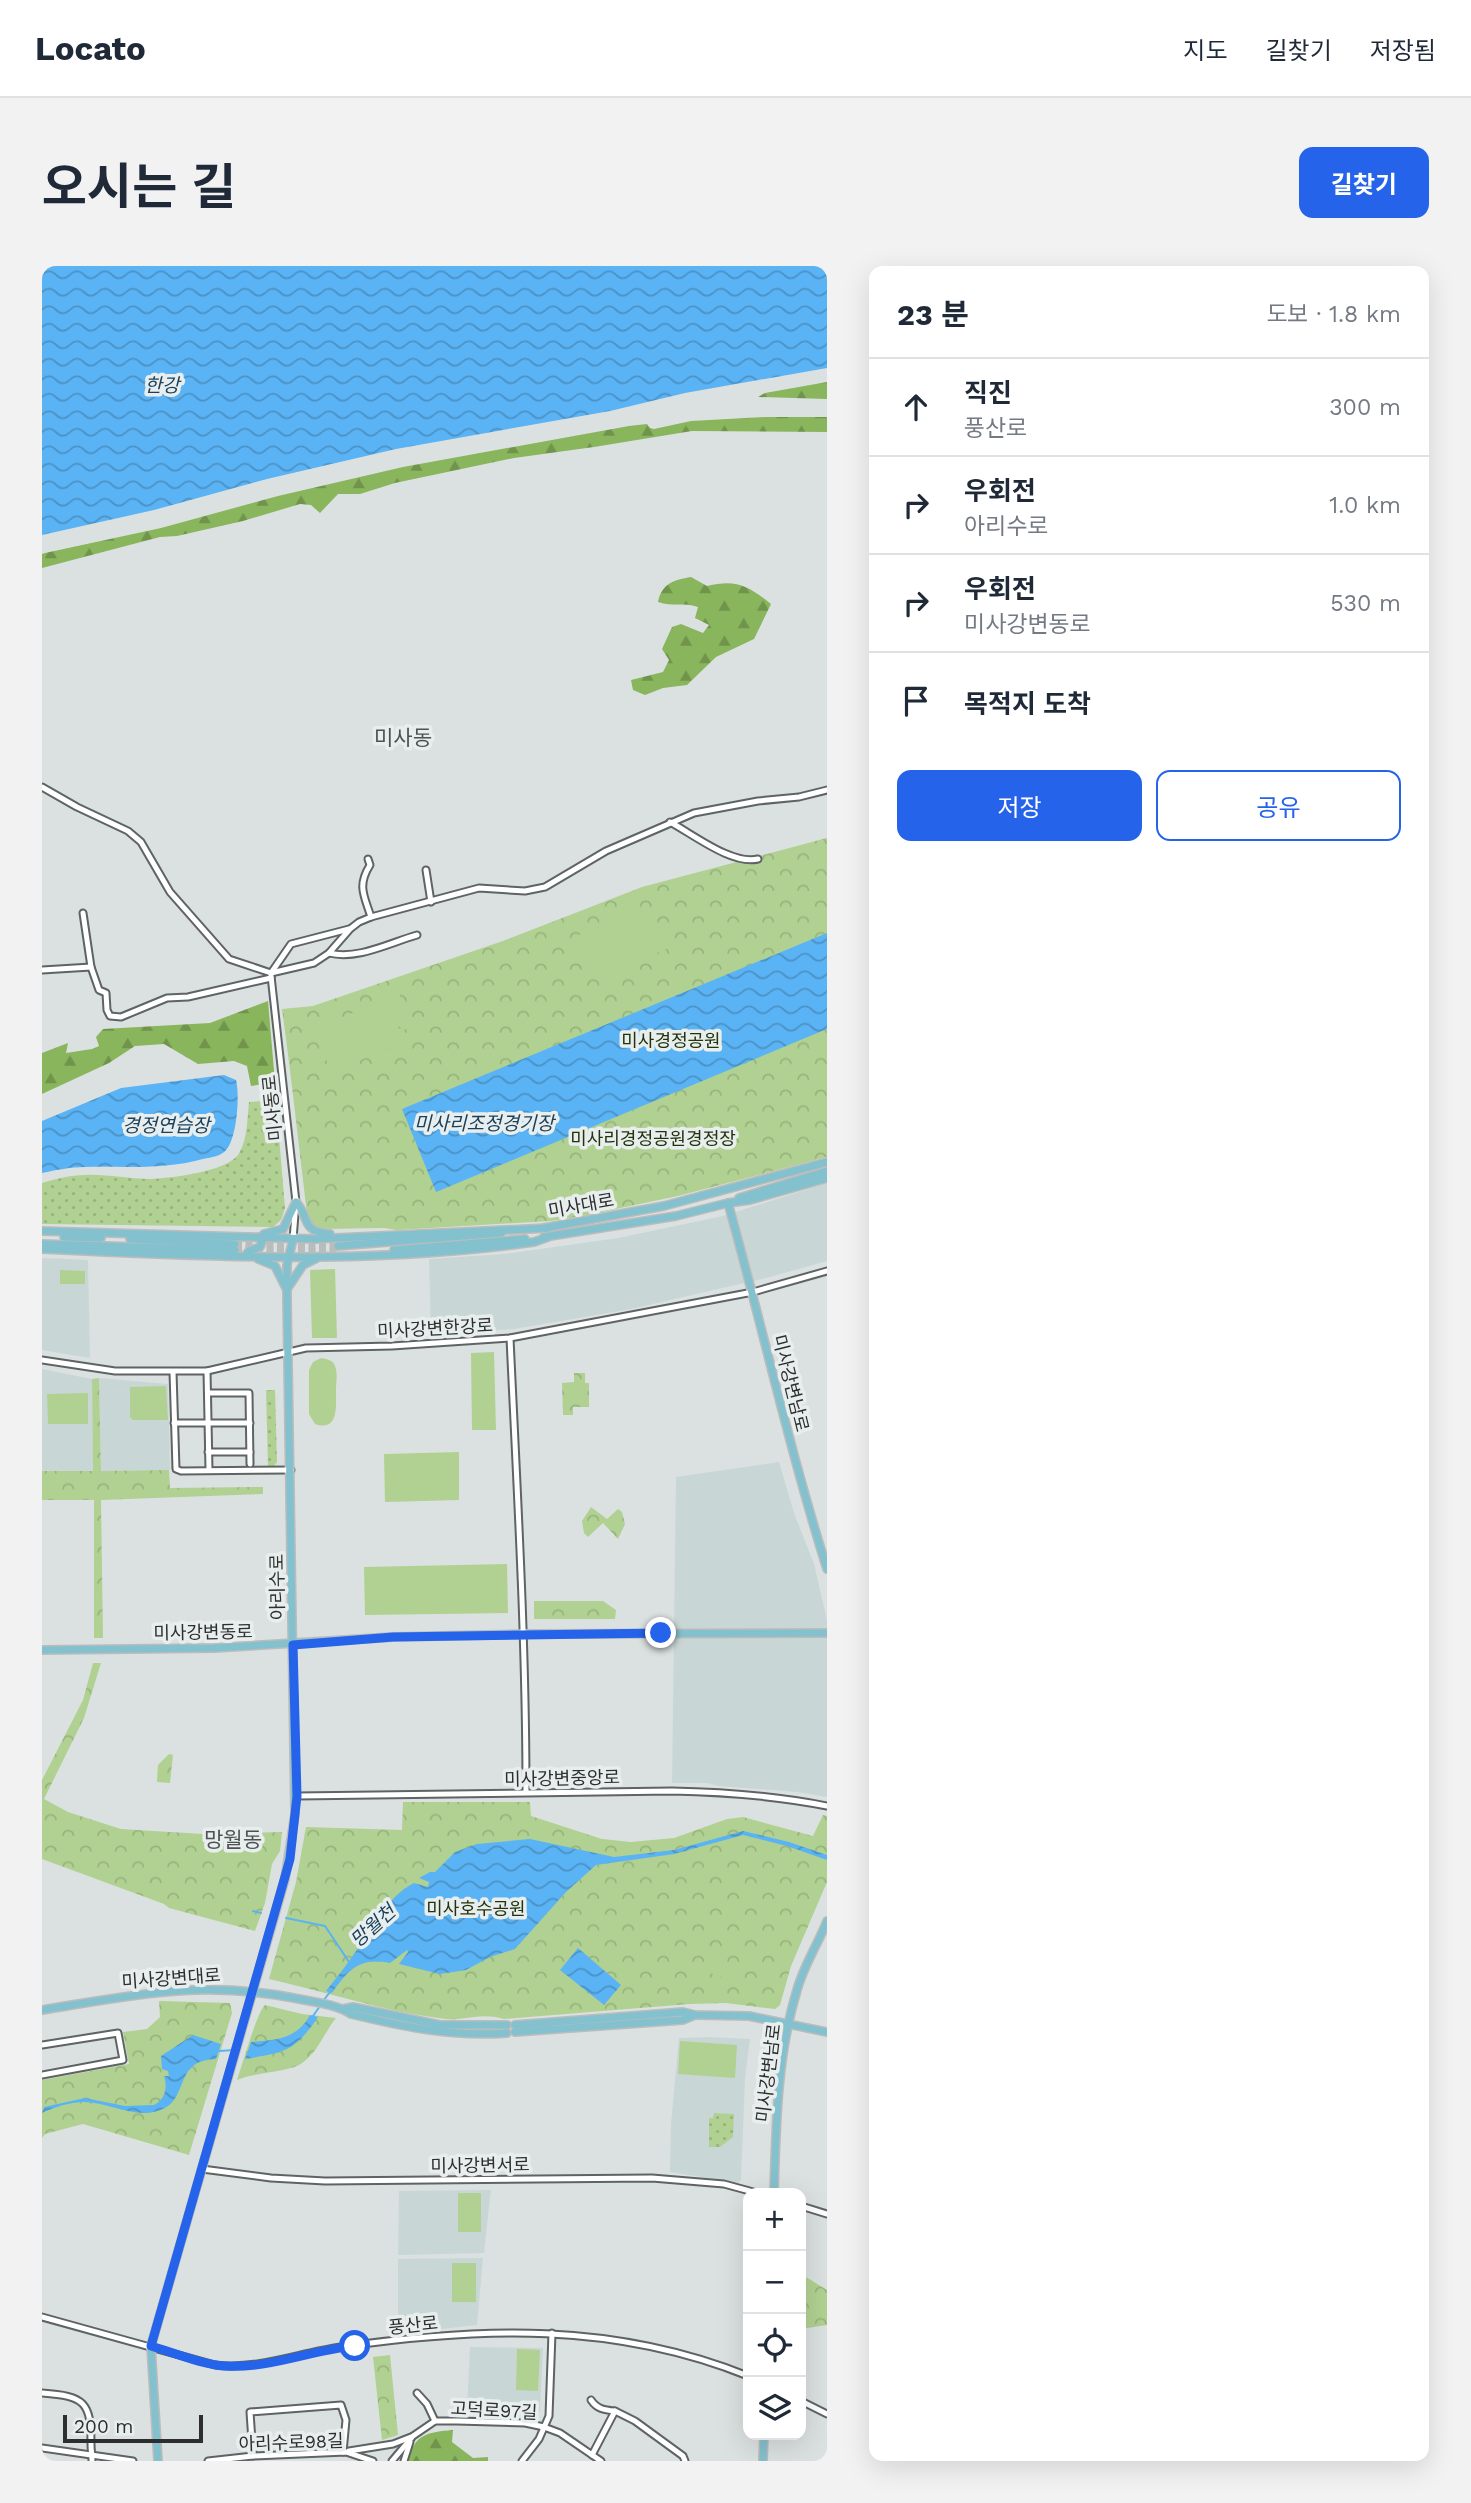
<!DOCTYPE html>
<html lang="ko">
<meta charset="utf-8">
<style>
:root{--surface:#fff;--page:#f2f2f3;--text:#1f2937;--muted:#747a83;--line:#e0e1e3;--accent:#2563eb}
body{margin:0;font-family:"Work Sans","Noto Sans KR",sans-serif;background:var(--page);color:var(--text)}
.controls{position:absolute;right:21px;bottom:21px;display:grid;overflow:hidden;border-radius:14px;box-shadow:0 7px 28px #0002}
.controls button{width:63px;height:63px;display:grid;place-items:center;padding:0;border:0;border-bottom:2px solid var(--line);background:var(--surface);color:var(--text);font:35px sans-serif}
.scale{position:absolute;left:21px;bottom:18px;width:140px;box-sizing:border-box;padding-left:7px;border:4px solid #2d2f2e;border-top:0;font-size:19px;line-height:24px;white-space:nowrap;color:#2d2f2e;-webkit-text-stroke:5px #e8eeed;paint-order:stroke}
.stop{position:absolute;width:21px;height:21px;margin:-16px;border:5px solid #2563eb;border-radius:50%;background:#fff}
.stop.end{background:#2563eb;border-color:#fff;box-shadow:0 2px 7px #0008}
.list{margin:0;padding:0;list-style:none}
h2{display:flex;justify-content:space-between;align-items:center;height:91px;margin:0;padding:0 28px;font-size:30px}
h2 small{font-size:23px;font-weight:400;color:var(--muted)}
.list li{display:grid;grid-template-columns:46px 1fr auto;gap:21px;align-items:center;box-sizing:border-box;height:98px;padding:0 28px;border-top:2px solid var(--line)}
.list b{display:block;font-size:26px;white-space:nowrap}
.list p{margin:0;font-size:23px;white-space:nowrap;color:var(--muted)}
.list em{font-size:23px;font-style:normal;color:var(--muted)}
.actions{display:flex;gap:14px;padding:21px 28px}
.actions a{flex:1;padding:16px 0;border:2px solid var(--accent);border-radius:14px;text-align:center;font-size:24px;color:var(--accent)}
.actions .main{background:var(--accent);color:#fff}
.icon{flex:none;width:38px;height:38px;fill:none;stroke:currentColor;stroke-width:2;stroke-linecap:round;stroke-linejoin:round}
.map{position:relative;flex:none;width:785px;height:2195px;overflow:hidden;border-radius:14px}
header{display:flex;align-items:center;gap:42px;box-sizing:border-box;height:98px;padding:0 35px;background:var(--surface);border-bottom:2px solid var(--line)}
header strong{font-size:33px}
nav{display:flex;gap:38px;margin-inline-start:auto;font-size:24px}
.intro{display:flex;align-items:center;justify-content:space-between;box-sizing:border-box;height:168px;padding:0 42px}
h1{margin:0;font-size:49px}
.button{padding:18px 32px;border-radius:14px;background:var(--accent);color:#fff;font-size:24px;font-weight:700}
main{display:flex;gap:42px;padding:0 42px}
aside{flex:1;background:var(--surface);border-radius:14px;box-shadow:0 7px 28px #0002}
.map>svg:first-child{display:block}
.built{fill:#c8d7d5}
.grass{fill:url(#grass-dots)}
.forest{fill:url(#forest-firs)}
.park{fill:url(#park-crowns)}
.pitch{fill:#b0d191}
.water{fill:url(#water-waves)}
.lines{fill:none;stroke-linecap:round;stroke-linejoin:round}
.stream{stroke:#5ab3f4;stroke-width:2}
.major-tunnel{stroke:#b8bdbc;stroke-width:7;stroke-dasharray:7 3.5;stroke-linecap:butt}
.minor-casing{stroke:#5e6363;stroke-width:9}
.major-casing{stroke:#bcbcbc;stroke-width:10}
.minor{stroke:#fff;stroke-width:5}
.major{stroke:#84c1ce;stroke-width:7}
.route{stroke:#2563eb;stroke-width:9}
.labels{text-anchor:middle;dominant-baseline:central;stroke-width:7;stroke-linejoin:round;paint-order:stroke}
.park-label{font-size:18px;fill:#22330e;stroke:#e8eeed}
.street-label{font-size:18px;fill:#2d2f2e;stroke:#e8eeed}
.water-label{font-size:19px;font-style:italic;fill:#1b405b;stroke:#e8eeed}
.quarter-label{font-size:21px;fill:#4e5252;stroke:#e8eeed}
</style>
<header>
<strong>Locato</strong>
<nav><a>지도</a><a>길찾기</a><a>저장됨</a></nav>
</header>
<div class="intro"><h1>오시는 길</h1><a class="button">길찾기</a></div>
<main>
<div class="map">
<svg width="785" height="2195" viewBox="0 0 785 2195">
<defs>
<pattern id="grass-dots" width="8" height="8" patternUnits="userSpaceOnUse" patternTransform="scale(1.75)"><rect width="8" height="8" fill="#b0d191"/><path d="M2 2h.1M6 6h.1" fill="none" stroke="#98b47d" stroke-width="1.8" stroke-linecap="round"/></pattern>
<pattern id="forest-firs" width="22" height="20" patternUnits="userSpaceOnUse" patternTransform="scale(1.75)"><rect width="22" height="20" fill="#89b55c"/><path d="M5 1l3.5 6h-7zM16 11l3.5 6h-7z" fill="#70944c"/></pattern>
<pattern id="park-crowns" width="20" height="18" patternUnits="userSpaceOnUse" patternTransform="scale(1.75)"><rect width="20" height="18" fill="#b0d191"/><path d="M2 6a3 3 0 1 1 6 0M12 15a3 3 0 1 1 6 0" fill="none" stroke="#98b47d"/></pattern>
<pattern id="water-waves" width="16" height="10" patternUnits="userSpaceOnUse" patternTransform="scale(1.75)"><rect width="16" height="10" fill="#5ab3f4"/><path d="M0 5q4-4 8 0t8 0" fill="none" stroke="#4b92c6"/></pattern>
</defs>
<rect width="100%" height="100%" fill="#dbe1e0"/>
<g class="built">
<path d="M 785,917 L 785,995 L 728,1011 L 589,1043 L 472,1063 L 389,1069 L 387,993 L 462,988 L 576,972 L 681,950 Z"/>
<path d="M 0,992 L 46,994 L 48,1092 L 0,1084 Z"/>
<path d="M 0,1103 L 50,1113 L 51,1205 L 0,1205 Z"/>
<path d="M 57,1112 L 126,1118 L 128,1204 L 59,1205 Z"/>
<path d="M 737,1196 L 752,1247 L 772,1298 L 785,1354 L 785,1531 L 755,1526 L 677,1520 L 664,1517 L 630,1517 L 634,1211 Z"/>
<path d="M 669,1771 L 708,1773 L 703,1812 L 699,1914 L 696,1917 L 628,1906 L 629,1858 L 637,1772 Z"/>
<path d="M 449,1924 L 442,1987 L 356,1989 L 357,1925 Z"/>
<path d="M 441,1992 L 435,2059 L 356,2068 L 356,1993 Z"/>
<path d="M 428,2081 L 501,2082 L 498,2146 L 425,2144 Z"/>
</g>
<g class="grass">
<path d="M 234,834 L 243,942 L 239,954 L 231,961 L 0,958 L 0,917 C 14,913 28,909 43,909 C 64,908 86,913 108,913 C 129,912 183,906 196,889 C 206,874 205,853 207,836 Z"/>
<path d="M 233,1124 L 235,1196 L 232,1200 L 226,1200 L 224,1124 Z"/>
<path d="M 672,1847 L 692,1848 L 691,1871 L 678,1881 L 667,1881 L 667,1852 L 671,1852 Z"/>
</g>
<g class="forest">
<path d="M 785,116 L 785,133 L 716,131 L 723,127 Z"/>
<path d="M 724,151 L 785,151 L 785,166 L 650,165 L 552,181 L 472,192 L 353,217 L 318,228 L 296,228 L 278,247 L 269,239 L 258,238 L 201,255 L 135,270 L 118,271 L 0,302 L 0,288 L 3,287 L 119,262 L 236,230 L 361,201 L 587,160 L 605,158 L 608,162 L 612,163 L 649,155 Z"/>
<path d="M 649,311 L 665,320 C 695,313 706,320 729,338 L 712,373 L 674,391 L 645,419 L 621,422 L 603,429 L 591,424 L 589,414 L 621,406 L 627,394 L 620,383 L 630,361 L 639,358 L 661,367 L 667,359 L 653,352 L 656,341 C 641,336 631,341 616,336 C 620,317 632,314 649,311 Z"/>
<path d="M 226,735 L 233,816 L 209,820 L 205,800 L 192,795 L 156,798 L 122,778 L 93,780 L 67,797 L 0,828 L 0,787 L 26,777 L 24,787 L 50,783 L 57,780 L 54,771 L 61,763 L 168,757 Z"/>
<path d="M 411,2164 L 410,2176 L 431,2192 L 446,2191 L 446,2195 L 366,2195 C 372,2168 386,2166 411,2164 Z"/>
</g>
<g class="park">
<path d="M 785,572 L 785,891 L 636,930 L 540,950 L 508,955 L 355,964 L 342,962 L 279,963 L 271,960 L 266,955 C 257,883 250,815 240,743 L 271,740 L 458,676 L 600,621 Z"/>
<path d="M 532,1107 L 543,1107 L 543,1117 L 547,1117 L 547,1141 L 531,1141 L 531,1149 L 521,1149 L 520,1117 L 532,1116 Z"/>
<path d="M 57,1112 L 59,1205 L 127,1204 L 128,1222 L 221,1221 L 221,1228 L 59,1234 L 61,1372 L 52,1372 L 52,1234 L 0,1234 L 0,1205 L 51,1205 L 50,1113 Z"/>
<path d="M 549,1241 L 565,1253 L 576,1243 L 580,1246 L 583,1258 L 576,1273 L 561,1257 L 546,1271 L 542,1267 L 540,1255 Z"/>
<path d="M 492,1335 L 561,1335 L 574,1344 L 573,1353 L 492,1353 Z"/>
<path d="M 51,1397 L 59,1397 L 42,1452 L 2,1533 L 26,1546 L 79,1563 L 161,1568 L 240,1566 L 238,1585 L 230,1598 L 223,1637 L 213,1665 L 127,1642 L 122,1638 L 0,1593 L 0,1514 L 41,1434 Z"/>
<path d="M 127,1488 L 131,1489 L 128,1517 L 115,1516 L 116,1499 Z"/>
<path d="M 361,1536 L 488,1536 L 489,1550 L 560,1573 L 589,1576 L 632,1572 L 685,1553 L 701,1551 L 771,1570 L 781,1549 L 785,1550 L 785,1616 L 749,1700 L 738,1739 L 733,1743 L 684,1737 L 647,1738 L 462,1753 C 437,1746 424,1755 403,1753 C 344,1746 285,1726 227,1713 L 254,1616 L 264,1561 L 360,1564 Z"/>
<path d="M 117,1735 L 188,1737 L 190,1747 L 147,1889 L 41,1858 L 3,1868 L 0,1872 L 0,1814 L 87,1798 L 81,1766 L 105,1763 L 118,1751 Z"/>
<path d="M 223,1739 L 260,1748 L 294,1752 C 282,1767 276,1786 260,1797 C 249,1806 213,1806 195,1814 C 200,1800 215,1746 223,1739 Z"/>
<path d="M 759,2008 L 785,2024 L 785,2059 L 759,2063 Z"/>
<path d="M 348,2089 L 356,2169 L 340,2174 L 331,2091 Z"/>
</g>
<g class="pitch">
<path d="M 607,640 L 625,683 L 551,713 L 534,670 Z"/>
<path d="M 357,728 L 371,760 L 360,765 L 346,733 Z"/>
<path d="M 345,733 L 362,776 L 289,806 L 272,763 Z"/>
<path d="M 293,1003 L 295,1072 L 270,1072 L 268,1004 Z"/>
<path d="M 18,1004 L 43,1005 L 43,1018 L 18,1018 Z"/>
<path d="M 452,1086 L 454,1164 L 430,1164 L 429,1087 Z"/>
<path d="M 279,1092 C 285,1093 291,1094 293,1100 C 296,1107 294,1117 294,1124 C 294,1140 297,1166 273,1158 L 267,1148 L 267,1104 L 271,1096 Z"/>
<path d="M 124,1120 L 126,1154 L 91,1154 L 88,1151 L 88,1121 Z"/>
<path d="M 46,1127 L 46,1158 L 6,1158 L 5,1128 Z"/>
<path d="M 417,1186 L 417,1234 L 343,1236 L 342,1188 Z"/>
<path d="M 465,1298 L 466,1347 L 323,1349 L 322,1301 Z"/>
<path d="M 671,1694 L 693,1703 L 689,1715 L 666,1706 Z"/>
<path d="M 638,1775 L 695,1779 L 693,1812 L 636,1808 Z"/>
<rect x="416" y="1927" width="23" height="39"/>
<rect x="410" y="1997" width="24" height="39"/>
<path d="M 475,2083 L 498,2084 L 496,2125 L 474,2124 Z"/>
</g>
<g class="water">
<path d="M 0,0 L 785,0 L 785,102 L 643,127 L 568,145 L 354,183 L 225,213 L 112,244 L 0,269 Z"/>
<path d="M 785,667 L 785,763 L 394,926 L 360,843 Z"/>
<path d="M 182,809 L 194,814 C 198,829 195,870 185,883 C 178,891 170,891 161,893 C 122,904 83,900 43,901 C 29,901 14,904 0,907 L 0,855 L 79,822 Z"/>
<path d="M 701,1565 L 747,1576 L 785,1589 L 785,1594 L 745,1580 L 701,1569 L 632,1588 L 554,1599 L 524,1626 L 473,1683 L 448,1691 L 424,1704 L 398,1708 L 357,1698 L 366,1686 L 365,1684 L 348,1697 C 317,1691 306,1704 290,1727 L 284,1725 C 294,1712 305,1699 314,1685 C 331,1662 345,1630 372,1617 L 386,1621 L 387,1616 L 377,1612 L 388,1606 L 393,1606 L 413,1586 L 435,1578 L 488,1573 L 572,1591 L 632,1584 Z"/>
<path d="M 536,1682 L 579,1719 L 562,1739 L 518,1704 Z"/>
<path d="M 268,1749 L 276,1751 C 252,1786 244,1786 203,1793 L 209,1776 C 234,1774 255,1773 268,1749 Z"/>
<path d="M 151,1769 L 179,1778 L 174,1793 C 133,1794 146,1830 123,1842 C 97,1856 68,1836 42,1836 C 28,1836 13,1841 0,1847 L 2,1841 L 43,1832 L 83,1840 L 112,1839 C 123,1834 126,1821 122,1810 L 127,1810 L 126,1805 L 120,1803 L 119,1790 Z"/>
</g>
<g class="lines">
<g class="stream">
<path d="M 211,1645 L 219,1647"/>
<path d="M 244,1652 L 283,1660 L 307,1696"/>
<path d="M 281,1735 L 288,1726"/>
<path d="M 271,1750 L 278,1740"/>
<path d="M 177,1785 L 192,1784"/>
</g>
<g class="major-tunnel">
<path d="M 193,978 L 296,980"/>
<path d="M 193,984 L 297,986"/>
</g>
<g class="minor-casing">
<g id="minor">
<path d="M 0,521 L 35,541 L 86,565 L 99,576 L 128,626 L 187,693 L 229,707 L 272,697 L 287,687 L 308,663 L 317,656 L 329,651 L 437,622 L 483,625 L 503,621 L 564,585 L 652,547 L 716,535 L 757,531 L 785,524"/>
<path d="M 628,556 C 652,569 690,599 716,593"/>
<path d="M 326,593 L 328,599 C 315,620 322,629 329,651"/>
<path d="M 384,604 L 389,636"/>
<path d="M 41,647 L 49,701 L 57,724 L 64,727 L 65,744 L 68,750 L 79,751 L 125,732 L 146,731 L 229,712"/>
<path d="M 287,687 C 316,694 347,677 375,669"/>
<path d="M 0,704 L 49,701"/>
<path d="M 229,707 L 249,678 L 307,663"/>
<path d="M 229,710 L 254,936 L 251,973"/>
<path d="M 468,1072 C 475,1223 484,1374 484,1526"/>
<path d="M 0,1094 L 73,1105 L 165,1105 L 264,1082 L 350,1080 L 468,1072 L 711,1026 L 785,1005"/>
<path d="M 165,1105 L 167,1204"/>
<path d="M 131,1106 L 134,1203 L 139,1205 L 249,1204"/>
<path d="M 166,1127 L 207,1127 L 208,1198"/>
<path d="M 132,1157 L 208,1157"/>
<path d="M 166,1186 L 208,1186"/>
<path d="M 255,1530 L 630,1525 C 682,1526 734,1530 785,1540"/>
<path d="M 0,1779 L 76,1767 L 81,1794 L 0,1809"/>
<path d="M 160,1903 L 229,1912 L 283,1915 L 610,1912 L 682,1918 L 715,1927"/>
<path d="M 759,1940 L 785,1948"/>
<path d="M 0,2051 L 173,2099 C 217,2104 256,2087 299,2081 C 439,2061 572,2056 706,2110"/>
<path d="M 0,2127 C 43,2130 49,2136 49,2178 C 49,2184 50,2189 50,2195"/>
<path d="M 375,2127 L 385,2138 L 393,2155"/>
<path d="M 549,2134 C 555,2143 562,2144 573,2145"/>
<path d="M 759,2135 L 785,2148"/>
<path d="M 0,2182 L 91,2195"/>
<path d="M 307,2185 L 351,2178 L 369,2171"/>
<path d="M 550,2189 L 573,2145 L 593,2155 L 641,2190 L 643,2195"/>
<path d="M 211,2190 L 208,2146 L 299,2139 L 304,2154 L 301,2186"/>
<path d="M 166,2195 L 211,2190 L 304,2186 L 331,2195"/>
<path d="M 350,2195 L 371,2170 L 393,2155 L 415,2155 L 483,2157 L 502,2161 L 518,2167 L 559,2195"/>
<path d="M 362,2195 L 368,2176"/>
<path d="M 480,2195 L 497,2173 L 507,2150 L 510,2067"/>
</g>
</g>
<g class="major-casing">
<g id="major">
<path d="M 697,932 L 785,905"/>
<path d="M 686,937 C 720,1059 747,1182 785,1303"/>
<path d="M 502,962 L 622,940 L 785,896"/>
<path d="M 0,965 L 273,973 L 506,962"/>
<path d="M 222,968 L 241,963 L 254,936 C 269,953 258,965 288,968"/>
<path d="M 22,971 L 59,972"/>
<path d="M 502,971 L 634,950 L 686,937 L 708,934 L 785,912"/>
<path d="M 88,973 L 193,978"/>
<path d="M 0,978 L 193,984"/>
<path d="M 296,980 L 459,967"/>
<path d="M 0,983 C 164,991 329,999 492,976 L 506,971"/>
<path d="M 352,984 L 483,973"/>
<path d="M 203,990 L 207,985 L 218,981 L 220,976 L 217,971"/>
<path d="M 216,993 L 233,1000 L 244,1022"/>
<path d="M 245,1023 L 261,999 L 275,992"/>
<path d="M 0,1384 L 173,1382 L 351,1371 L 493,1368 L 785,1367"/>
<path d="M 301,1743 L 311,1741 L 398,1759 L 465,1759"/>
<path d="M 0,1744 C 92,1729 159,1714 252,1732 C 271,1736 294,1738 309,1748 C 363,1761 409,1771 465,1767"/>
<path d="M 473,1759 L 641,1746 L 653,1749 L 707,1750 L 785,1766"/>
<path d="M 473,1766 L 641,1754 L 653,1749"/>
<path d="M 732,1927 C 734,1859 735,1790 755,1724 C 762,1699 776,1678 785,1655"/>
<path d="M 116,2195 L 109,2080 L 243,1613 L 253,1548 L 245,1032 L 245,999 L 251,973"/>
<path d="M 721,2195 L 722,2169"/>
</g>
</g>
<use href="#minor" class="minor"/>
<use href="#major" class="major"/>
</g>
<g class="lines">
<path class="route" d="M 313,2080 C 269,2084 227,2103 183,2100 C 158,2098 133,2087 109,2080 L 248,1593 L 255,1530 L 251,1379 L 351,1371 L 619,1367"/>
</g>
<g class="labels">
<g class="park-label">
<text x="629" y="774">미사경정공원</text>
<text x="611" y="872">미사리경정공원경정장</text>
<text x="434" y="1642">미사호수공원</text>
</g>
<g class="street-label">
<text transform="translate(230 842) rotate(-96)">미사동로</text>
<text transform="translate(539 939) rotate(-10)">미사대로</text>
<text transform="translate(393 1062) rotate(-3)">미사강변한강로</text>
<text transform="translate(749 1117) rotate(76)">미사강변남로</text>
<text transform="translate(235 1321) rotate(-91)">아리수로</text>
<text transform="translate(161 1366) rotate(-1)">미사강변동로</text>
<text transform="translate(520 1512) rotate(-1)">미사강변중앙로</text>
<text transform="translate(129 1712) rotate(-4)">미사강변대로</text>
<text transform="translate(726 1807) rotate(-83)">미사강변남로</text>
<text transform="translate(438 1899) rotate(-1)">미사강변서로</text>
<text transform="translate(371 2059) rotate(-6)">풍산로</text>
<text transform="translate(452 2144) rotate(3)">고덕로97길</text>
<text transform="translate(249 2176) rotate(-2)">아리수로98길</text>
</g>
<g class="water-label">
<text x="120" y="119">한강</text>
<text x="442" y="857">미사리조정경기장</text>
<text x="124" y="859">경정연습장</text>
<text transform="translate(331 1660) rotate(-42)">망월천</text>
</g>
<g class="quarter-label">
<text x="361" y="471">미사동</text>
<text x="191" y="1573">망월동</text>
</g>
</g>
</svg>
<div class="controls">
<button>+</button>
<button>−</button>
<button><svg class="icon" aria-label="locate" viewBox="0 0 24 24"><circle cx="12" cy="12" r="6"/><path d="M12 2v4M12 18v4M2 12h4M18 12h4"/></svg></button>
<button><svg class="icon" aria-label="layers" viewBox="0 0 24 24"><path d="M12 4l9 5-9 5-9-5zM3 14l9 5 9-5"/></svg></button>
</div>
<div class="scale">200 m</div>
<div class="stop" style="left:313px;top:2080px"></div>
<div class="stop end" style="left:619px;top:1367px"></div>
</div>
<aside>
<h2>23 분<small>도보 · 1.8 km</small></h2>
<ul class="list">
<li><svg class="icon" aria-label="ahead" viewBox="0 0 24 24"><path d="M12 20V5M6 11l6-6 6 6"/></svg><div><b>직진</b><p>풍산로</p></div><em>300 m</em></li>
<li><svg class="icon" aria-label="right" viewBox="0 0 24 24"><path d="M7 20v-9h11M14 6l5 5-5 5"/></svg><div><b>우회전</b><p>아리수로</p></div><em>1.0 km</em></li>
<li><svg class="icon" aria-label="right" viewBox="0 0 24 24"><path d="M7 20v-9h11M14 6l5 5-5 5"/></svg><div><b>우회전</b><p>미사강변동로</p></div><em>530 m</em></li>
<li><svg class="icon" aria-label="arrive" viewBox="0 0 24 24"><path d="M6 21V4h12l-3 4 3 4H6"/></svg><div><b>목적지 도착</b></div></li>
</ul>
<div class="actions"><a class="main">저장</a><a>공유</a></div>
</aside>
</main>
